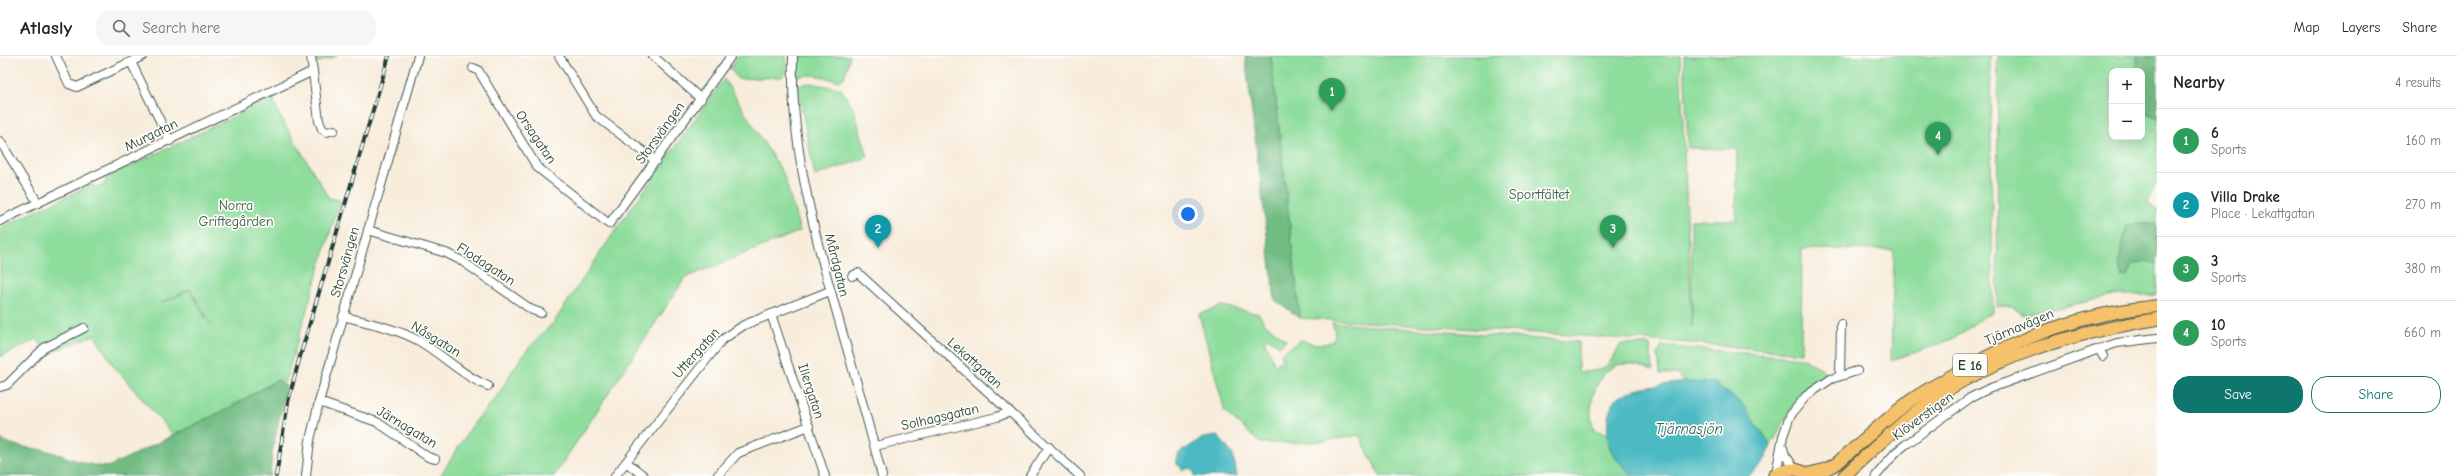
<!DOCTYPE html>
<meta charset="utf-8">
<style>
:root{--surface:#fff;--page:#f6f6f6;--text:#222;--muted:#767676;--line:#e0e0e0;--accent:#0f766e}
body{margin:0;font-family:"Comic Neue",sans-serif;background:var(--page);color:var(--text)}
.controls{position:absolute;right:12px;top:12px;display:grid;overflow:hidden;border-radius:8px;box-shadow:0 4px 16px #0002}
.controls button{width:36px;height:36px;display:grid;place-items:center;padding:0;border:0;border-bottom:1px solid var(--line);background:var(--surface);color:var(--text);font:20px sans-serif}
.you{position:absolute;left:1188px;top:158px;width:14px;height:14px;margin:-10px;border:3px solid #fff;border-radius:50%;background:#1a73e8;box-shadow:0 0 0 6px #1a73e833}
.badge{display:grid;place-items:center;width:26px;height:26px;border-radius:50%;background:var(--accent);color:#fff;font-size:13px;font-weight:700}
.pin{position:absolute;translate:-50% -33px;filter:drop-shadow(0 1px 2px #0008)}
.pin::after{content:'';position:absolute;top:21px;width:14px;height:12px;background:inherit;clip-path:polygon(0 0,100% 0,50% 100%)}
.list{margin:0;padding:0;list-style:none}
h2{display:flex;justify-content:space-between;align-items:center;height:52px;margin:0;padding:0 16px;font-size:17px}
h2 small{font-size:13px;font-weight:400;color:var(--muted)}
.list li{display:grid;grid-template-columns:26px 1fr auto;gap:12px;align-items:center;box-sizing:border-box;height:64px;padding:0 16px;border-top:1px solid var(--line)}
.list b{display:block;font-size:15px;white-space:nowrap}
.list p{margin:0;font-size:13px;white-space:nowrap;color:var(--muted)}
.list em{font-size:13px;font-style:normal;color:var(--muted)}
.actions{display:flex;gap:8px;padding:12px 16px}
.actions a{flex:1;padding:9px 0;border:1px solid var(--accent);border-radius:16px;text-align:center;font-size:14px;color:var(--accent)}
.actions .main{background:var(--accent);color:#fff}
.icon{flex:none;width:22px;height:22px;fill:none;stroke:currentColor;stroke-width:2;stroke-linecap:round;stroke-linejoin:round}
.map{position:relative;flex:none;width:2157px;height:420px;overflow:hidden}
header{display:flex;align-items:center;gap:24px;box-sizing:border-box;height:56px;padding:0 20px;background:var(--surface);border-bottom:1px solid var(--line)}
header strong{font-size:19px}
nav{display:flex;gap:22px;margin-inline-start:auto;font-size:14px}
.search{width:280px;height:36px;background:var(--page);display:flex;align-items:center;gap:10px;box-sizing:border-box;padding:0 14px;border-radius:16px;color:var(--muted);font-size:15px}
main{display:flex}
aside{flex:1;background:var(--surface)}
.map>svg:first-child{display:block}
.green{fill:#8edd9c;stroke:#568d68;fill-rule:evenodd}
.forest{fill:#72bc84;stroke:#487c5c}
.water{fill:#4bbac2;stroke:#357c7b}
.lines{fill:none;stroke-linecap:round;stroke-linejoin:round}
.minor-casing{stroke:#40574d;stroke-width:10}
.highway-casing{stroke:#40574d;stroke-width:14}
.minor{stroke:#fff;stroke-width:8}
.highway{stroke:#f5c16b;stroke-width:12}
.rail-casing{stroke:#1f3d34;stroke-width:4}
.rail{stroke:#fdfcf7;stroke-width:2.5;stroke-dasharray:8;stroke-linecap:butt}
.labels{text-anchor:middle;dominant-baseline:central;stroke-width:3.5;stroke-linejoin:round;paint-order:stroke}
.shield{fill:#fdfcf7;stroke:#62766e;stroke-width:1}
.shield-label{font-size:13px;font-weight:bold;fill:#1f3d34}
.street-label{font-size:14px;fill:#1f3d34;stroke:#fdfcf7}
.park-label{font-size:14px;fill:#355d49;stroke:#fdfcf7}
.water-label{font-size:15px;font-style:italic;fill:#2c625f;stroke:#fdfcf7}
</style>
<header>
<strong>Atlasly</strong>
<div class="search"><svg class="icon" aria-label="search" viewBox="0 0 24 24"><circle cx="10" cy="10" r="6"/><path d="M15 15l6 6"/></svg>Search here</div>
<nav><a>Map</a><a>Layers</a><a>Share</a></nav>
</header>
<main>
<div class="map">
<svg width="2157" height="420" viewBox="0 0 2157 420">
<rect width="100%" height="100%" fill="#fdfcf7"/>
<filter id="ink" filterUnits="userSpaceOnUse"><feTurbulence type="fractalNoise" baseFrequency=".025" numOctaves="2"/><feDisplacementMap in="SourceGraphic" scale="8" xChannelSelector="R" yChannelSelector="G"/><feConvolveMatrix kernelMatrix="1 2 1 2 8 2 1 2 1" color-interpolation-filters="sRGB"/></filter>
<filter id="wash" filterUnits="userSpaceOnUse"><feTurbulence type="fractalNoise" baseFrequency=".012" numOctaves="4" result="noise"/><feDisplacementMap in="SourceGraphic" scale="16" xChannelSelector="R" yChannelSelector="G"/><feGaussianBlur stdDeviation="0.9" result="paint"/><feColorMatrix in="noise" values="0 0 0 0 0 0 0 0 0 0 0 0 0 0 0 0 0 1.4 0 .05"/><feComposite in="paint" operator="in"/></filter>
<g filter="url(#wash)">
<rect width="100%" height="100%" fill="#f8ecdb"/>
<g class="green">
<path d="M 314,0 L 337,0 L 316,7 Z"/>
<path d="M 738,0 L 786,0 L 786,14 L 782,21 L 738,23 L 731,13 Z"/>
<path d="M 797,0 L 850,0 L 844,22 L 839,25 L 814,19 L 797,20 Z"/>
<path d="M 1271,0 L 1680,0 L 1692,271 L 1691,164 L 1736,164 L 1737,93 L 1688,92 L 1684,0 L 1990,0 L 1993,257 C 1976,261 1969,275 1954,282 C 1934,291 1912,297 1891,304 L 1894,194 L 1802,193 L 1801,297 L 1692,287 L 1300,262 Z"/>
<path d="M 1998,0 L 2137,0 L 2138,15 L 2112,15 L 2112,81 L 2142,81 L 2142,54 L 2157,62 L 2157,124 L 2147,147 L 2157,154 L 2157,239 L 2119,239 L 2028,258 L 2021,257 L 2013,251 L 1997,250 Z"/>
<path d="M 724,23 L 784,119 L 800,175 L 685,222 L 554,420 L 440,420 L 474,367 L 498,339 L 514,312 L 527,294 L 554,266 L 617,172 Z"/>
<path d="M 811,27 L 841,33 L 854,54 L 868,101 L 815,120 L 797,29 Z"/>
<path d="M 273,42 L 278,57 L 329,142 L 340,144 L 285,326 L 277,324 L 229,352 L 173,379 L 113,309 L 94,279 L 48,298 L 37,283 L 0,301 L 0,172 L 93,128 L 95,132 L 107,126 L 105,122 ZM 190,233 L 209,265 L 213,269 L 207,264 L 190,234 L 161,247 Z"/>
<path d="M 1223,250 L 1259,258 L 1264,267 L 1286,284 L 1279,290 L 1269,282 L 1264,284 L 1275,309 L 1282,304 L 1281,297 L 1301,284 C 1314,288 1322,291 1334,284 L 1335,275 L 1332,267 L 1578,286 L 1578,316 C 1607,315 1607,312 1621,288 L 1650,289 L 1653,314 C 1644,312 1634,308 1625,308 C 1596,308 1585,352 1594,374 L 1609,378 C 1609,395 1620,409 1633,420 L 1380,420 L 1359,379 C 1327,386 1293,388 1260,387 L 1225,356 L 1199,258 Z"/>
<path d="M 1662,290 L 1802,302 L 1821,312 L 1827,319 L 1800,338 L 1771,389 L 1741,347 L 1714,327 L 1683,326 L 1677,318 L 1660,318 L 1658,298 Z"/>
</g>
<g class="forest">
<path d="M 1245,0 L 1271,0 L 1300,262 L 1275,244 Z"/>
<path d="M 2137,0 L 2157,0 L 2157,62 L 2142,54 L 2142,15 L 2138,15 Z"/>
<path d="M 2157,167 L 2157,208 L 2145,205 L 2133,209 L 2128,220 L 2122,221 L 2118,209 L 2127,169 Z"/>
<path d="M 277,324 L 286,330 L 272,397 L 270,420 L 0,420 L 0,383 C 15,392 31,391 48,395 C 69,401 86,410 108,411 L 229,352 Z"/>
</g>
<g class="water">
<path d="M 1683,326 L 1714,327 L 1741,347 L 1771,389 C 1768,403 1760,411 1748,420 L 1633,420 C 1625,413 1612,400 1609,389 C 1606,374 1606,349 1620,340 C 1635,331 1665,329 1683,326 Z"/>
<path d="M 1218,380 L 1233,399 L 1237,420 L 1195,420 L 1194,416 L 1189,412 L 1183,414 L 1176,407 L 1179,397 L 1203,382 Z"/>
</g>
</g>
<g filter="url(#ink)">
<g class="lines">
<g class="minor-casing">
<g id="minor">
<path d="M 56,0 L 69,28 L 77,31 L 143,0"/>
<path d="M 311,0 L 319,65 L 322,73 L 327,76 L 334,74"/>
<path d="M 559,0 L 596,60 L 656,105"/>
<path d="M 653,0 L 701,43"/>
<path d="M 793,0 C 791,68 803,126 819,192 C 839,268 863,344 882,420"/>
<path d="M 131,6 L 170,85"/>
<path d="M 473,12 L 478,14 L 537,111 L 609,168 L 731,0"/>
<path d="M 0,85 L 38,147"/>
<path d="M 0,165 L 313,15"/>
<path d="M 368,174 L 446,197 L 462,205 L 532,254 L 541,257"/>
<path d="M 852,220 L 858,217 L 1080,420"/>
<path d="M 771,258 L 825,420"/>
<path d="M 343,260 C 368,267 396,272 419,285 C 443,299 463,320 488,330"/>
<path d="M 2099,293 L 2117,287 L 2157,282"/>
<path d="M 1840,319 L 1841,268"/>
<path d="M 0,331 L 7,329 L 44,292 L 84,272"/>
<path d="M 319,346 L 377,366 L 428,401 L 435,403"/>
<path d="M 875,390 L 997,361 L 1010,356"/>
<path d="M 1783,392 L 1785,399 L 1796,414"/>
<path d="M 626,406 L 644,420"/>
<path d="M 1776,418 L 1783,380 L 1790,360 L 1806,340 L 1831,323 L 1857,315"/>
<path d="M 306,420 L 310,384 L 319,346 L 418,0"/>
<path d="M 615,420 L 722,284 L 744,269 L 830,235"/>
<path d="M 717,420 L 738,397 L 809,370"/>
<path d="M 1030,420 L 1049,391"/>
<path d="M 1876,420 L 1895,397 L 1905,389 L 1970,342 L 1988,333 L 2099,293 L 2103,300"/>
</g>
</g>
<g class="highway-casing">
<g id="highway">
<path d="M 1807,418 L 1824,414 L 1836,408 C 1860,387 1884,365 1910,345 C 1925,334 1943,325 1960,315 C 2025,279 2082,258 2157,250"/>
<path d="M 1774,420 C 1785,412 1798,411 1809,420"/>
<path d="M 1844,420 C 1869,397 1894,373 1921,352 C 1990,300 2073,277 2157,263"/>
</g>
</g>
<use href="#minor" class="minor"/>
<use href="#highway" class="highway"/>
<g class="rail-casing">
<path id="rail" d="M 276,420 L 288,346 L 299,304 L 389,0"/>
</g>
<use href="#rail" class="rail"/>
</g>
</g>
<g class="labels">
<rect class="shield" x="1953" y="298" width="34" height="22" rx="3"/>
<g class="shield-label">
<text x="1970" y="309">E 16</text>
</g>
<g class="street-label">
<text transform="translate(660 77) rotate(-54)">Storsvängen</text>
<text transform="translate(151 79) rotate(-26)">Murgatan</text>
<text transform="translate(536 81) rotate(56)">Orsagatan</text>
<text transform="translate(345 206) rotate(-74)">Storsvängen</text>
<text transform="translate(486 208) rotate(33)">Flodagatan</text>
<text transform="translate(837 209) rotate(76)">Mårdgatan</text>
<text transform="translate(2019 271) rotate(-23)">Tjärnavägen</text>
<text transform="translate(436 283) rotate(31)">Nåsgatan</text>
<text transform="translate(696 297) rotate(-48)">Uttergatan</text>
<text transform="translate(975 307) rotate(42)">Lekattgatan</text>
<text transform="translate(811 335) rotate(72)">Illergatan</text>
<text transform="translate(1923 360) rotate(-36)">Klöverstigen</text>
<text transform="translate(940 361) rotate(-13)">Solhagsgatan</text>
<text transform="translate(407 371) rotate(31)">Järnagatan</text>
</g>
<g class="park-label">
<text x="1539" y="138">Sportfältet</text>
<text x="236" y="149">Norra<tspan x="236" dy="16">Griftegården</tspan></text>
</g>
<g class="water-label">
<text x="1689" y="373">Tjärnasjön</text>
</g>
</g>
</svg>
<div class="controls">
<button>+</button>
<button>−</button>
</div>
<div class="you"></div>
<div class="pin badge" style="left:1332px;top:55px;background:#2e9e5b">1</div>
<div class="pin badge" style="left:878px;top:192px;background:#0f9aa8">2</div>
<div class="pin badge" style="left:1613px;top:192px;background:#2e9e5b">3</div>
<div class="pin badge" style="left:1938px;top:99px;background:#2e9e5b">4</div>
</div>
<aside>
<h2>Nearby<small>4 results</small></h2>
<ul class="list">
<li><span class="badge" style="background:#2e9e5b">1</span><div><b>6</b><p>Sports</p></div><em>160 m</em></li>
<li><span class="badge" style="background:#0f9aa8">2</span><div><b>Villa Drake</b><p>Place · Lekattgatan</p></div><em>270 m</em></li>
<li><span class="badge" style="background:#2e9e5b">3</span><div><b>3</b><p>Sports</p></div><em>380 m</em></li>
<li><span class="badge" style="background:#2e9e5b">4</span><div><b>10</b><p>Sports</p></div><em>660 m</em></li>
</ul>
<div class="actions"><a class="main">Save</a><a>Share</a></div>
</aside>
</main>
